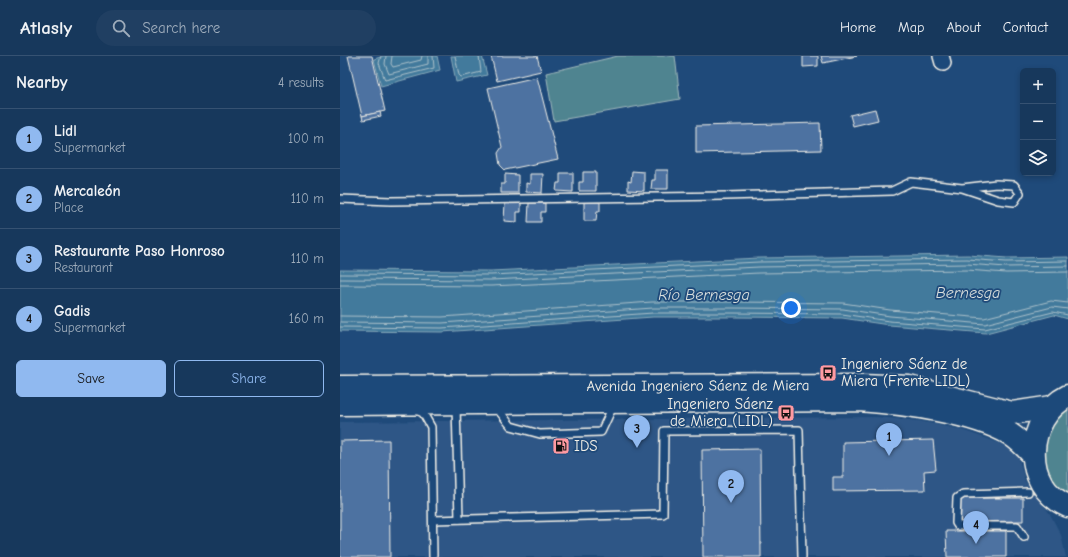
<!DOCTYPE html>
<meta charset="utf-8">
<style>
:root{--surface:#17385c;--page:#203f62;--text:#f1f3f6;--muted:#9eacbb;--line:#365272;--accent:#90b9f0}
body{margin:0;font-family:"Comic Neue",sans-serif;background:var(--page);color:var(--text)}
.controls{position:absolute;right:12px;top:12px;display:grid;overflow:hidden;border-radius:6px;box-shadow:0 2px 6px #0003}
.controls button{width:36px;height:36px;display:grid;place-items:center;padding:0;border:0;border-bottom:1px solid var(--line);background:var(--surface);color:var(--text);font:20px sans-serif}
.you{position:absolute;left:451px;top:252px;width:14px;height:14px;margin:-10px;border:3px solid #fff;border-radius:50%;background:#1a73e8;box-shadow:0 0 0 6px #1a73e833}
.badge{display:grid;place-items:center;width:26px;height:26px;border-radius:50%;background:var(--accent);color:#111;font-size:13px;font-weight:700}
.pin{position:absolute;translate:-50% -33px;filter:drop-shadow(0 1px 2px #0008)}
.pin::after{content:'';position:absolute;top:21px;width:14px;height:12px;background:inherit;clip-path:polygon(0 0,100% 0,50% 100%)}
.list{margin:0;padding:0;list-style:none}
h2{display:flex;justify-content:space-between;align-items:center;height:52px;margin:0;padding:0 16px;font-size:17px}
h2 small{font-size:13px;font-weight:400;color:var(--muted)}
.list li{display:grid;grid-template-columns:26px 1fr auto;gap:12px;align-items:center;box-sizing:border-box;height:60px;padding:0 16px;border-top:1px solid var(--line)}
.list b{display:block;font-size:15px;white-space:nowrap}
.list p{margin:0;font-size:13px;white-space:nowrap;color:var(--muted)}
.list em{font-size:13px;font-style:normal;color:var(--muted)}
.actions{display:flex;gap:8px;padding:12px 16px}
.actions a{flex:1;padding:9px 0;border:1px solid var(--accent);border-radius:6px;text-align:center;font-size:14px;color:var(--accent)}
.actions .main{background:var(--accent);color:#111}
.icon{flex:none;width:22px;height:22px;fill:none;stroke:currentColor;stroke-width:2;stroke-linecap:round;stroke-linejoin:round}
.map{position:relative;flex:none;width:728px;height:501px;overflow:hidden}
header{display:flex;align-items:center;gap:24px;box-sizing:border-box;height:56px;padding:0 20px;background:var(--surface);border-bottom:1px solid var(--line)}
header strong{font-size:19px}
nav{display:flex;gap:22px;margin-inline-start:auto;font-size:14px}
.search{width:280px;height:36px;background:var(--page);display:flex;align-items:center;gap:10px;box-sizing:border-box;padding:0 14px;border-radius:22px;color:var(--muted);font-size:15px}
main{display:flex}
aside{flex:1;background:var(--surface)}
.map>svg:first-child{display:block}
.built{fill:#2d5686}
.green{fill:#508490;stroke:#a2babc}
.water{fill:#427a9c;stroke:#89aaba}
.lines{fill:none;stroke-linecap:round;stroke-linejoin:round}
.shore{stroke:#adc1ca;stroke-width:1}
.building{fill:#4e72a1;stroke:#f4f1e8}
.lane-casing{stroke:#f4f1e8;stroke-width:10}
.street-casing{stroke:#f4f1e8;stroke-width:18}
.primary-casing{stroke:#f4f1e8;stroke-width:25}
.lane{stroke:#1f4a7a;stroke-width:7}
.street{stroke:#1f4a7a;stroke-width:15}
.primary{stroke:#1f4a7a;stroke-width:22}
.labels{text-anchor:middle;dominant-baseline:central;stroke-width:3.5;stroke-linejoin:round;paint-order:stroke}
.poi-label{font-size:15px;fill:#f4f1e8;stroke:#1f4a7a;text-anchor:start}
.street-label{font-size:15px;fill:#f4f1e8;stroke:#1f4a7a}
.water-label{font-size:16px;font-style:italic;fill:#d9dfdd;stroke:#1f4a7a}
</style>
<header>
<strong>Atlasly</strong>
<div class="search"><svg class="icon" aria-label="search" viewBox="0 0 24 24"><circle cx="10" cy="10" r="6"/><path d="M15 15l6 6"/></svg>Search here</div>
<nav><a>Home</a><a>Map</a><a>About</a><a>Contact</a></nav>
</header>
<main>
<aside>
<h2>Nearby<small>4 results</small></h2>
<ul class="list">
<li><span class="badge">1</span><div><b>Lidl</b><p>Supermarket</p></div><em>100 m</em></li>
<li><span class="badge">2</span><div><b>Mercaleón</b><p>Place</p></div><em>110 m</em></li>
<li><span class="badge">3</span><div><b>Restaurante Paso Honroso</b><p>Restaurant</p></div><em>110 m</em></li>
<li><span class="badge">4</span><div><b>Gadis</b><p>Supermarket</p></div><em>160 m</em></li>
</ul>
<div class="actions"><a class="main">Save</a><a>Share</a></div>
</aside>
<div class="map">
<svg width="728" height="501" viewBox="0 0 728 501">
<rect width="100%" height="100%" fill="#1f4a7a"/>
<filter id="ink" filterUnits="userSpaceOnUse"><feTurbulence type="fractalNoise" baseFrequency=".025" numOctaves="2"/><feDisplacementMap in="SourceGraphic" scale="8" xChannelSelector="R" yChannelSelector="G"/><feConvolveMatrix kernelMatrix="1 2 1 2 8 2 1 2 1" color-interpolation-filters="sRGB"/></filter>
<g filter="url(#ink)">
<path class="built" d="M 536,361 L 580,365 L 619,373 L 668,390 L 678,399 L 685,425 L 710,458 L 721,479 L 726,501 L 0,501 L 0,366 Z"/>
<g class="green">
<path d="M 278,0 L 335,0 L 340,43 L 214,65 L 206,17 Z"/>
<path d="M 728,348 L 728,439 L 713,427 L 703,404 L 704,379 Z"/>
</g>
<g class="water">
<path d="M 44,0 L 97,0 L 100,14 L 41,30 L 34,3 Z"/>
<path d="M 111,0 L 142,0 L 147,19 L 116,26 Z"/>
<path d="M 628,199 L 667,202 L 728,201 L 728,263 L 714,259 L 646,277 L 549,269 L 502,262 L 392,261 L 313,261 L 102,276 L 0,275 L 0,214 L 151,215 L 419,202 Z"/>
</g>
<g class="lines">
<g class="shore">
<path d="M 41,0 L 39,7 L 45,24 L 94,12 L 93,0"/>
<path d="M 46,0 L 45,8 L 49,18 L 88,8 L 88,0"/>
<path d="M 52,0 L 51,8 L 53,11 L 81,4 L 82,0"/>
<path d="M 115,0 L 119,19 L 121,21 L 141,16 L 139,0"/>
<path d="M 0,218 L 151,219 L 419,206 L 627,203 L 666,206 L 728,205"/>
<path d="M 0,223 L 151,224 L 419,211 L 627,208 L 666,211 L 728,210"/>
<path d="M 0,229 L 151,230 L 419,217 L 627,214 L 666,217 L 728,216"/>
<path d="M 0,260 L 102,261 L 312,246 L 392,246 L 503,247 L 550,254 L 644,262 L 711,245 L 728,247"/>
<path d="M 0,266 L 102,267 L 313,252 L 392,252 L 503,253 L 550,260 L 645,268 L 712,251 L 728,253"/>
<path d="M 0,271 L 102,272 L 313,257 L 392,257 L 502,258 L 549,265 L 645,273 L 713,256 L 728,259"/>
</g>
</g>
<g class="building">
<path d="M 8,0 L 32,0 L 45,55 L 22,60 Z"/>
<path d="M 151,0 L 197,0 L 201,15 L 157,25 Z"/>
<path d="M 463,0 L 478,0 L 478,10 L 463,11 Z"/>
<path d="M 481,0 L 517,0 L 483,7 Z"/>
<path d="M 197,21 L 218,103 L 165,114 L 160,109 L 158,97 L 162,91 L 148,32 Z"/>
<path d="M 535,53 L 538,64 L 513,70 L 510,59 Z"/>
<path d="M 40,56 L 41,60 L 23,64 L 22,60 Z"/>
<path d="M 480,67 L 481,94 L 356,97 L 356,70 Z"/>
<path d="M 315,114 L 328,114 L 328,133 L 311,133 L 312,124 L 315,124 Z"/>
<path d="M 292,115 L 304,116 L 304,135 L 288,134 L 288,125 L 291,126 Z"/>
<path d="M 243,116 L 256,116 L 256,135 L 239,135 L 239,126 L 243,126 Z"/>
<path d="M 220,117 L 233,117 L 233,136 L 216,135 L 217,127 L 220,127 Z"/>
<path d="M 165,118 L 178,119 L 178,137 L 161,137 L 161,128 L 165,128 Z"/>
<path d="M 190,118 L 203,118 L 202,137 L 186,136 L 186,127 L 190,128 Z"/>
<path d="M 244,146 L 260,146 L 260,155 L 257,155 L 256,165 L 244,165 Z"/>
<path d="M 165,147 L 181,147 L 181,156 L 177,156 L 177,166 L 164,165 Z"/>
<path d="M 189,147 L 205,147 L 205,156 L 201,156 L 201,166 L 188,166 Z"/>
<path d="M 49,384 L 50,501 L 0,501 L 0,385 Z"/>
<path d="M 593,384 L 596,414 L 584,415 L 585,434 L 493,435 L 493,421 L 503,421 L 503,386 Z"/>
<path d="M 420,393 L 421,501 L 363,501 L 362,394 Z"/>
<path d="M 620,442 L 683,442 L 683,465 L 620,466 Z"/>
<path d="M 606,475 L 666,475 L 666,501 L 607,501 Z"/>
</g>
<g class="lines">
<g class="lane-casing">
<g id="lane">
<path d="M 0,143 L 51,145 L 386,140 L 552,135 L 571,126 L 622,132 L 658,144 L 674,146 L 680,137 L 674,129 L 656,128 L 622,132"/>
<path d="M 116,350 L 119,463"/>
<path d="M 156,351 L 171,370 L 200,378 L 261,376 L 274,348"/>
<path d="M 77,354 L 83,357 L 91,371 L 93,501"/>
<path d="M 93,464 L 323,458 L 324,375 L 459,374 L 462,501"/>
<path d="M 684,481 L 677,470 L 618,470 L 616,467 L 617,442 L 623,438 L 688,436"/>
</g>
</g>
<g class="street-casing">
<path id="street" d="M 601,0 L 603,7"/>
</g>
<g class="primary-casing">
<g id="primary">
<path id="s1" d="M 0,331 L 523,329 L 570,331 L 672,357 L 712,351"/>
<path d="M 728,340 C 685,362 680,430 728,450"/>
<path d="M 0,348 L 519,344 C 562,347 633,356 670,378 C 679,384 686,391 693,399"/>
</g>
</g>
<use href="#lane" class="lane"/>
<use href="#street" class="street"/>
<use href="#primary" class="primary"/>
</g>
</g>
<defs>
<g id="bus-square" transform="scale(0.9)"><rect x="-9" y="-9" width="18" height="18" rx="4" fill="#ff9aa2" stroke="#1f4a7a"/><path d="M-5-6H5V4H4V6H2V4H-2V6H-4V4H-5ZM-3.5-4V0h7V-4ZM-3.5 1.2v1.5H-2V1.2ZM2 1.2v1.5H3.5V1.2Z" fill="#111"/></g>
<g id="fuel-square" transform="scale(0.9)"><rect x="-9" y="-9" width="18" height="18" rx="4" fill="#ff9aa2" stroke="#1f4a7a"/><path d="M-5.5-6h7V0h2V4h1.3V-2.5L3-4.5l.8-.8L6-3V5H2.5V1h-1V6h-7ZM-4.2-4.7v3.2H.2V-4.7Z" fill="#111"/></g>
</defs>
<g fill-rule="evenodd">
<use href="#bus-square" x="488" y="317"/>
<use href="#bus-square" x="446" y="357"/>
<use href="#fuel-square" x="221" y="390"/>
</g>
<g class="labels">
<g class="poi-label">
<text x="501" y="308">Ingeniero Sáenz de<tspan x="501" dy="17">Miera (Frente LIDL)</tspan></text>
<text x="433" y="348" text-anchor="end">Ingeniero Sáenz<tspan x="433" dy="17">de Miera (LIDL)</tspan></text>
<text x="234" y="390">IDS</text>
</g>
<g class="street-label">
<text stroke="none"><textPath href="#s1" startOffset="358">Avenida Ingeniero Sáenz de Miera</textPath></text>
</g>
<g class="water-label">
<text x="628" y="237">Bernesga</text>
<text x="364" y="239">Río Bernesga</text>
</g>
</g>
</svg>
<div class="controls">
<button>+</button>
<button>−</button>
<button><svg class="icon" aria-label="layers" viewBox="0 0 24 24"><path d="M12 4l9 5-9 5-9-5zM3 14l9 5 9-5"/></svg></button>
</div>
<div class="you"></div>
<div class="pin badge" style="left:549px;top:400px">1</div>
<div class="pin badge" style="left:391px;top:447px">2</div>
<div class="pin badge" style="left:297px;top:392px">3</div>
<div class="pin badge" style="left:636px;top:488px">4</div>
</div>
</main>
